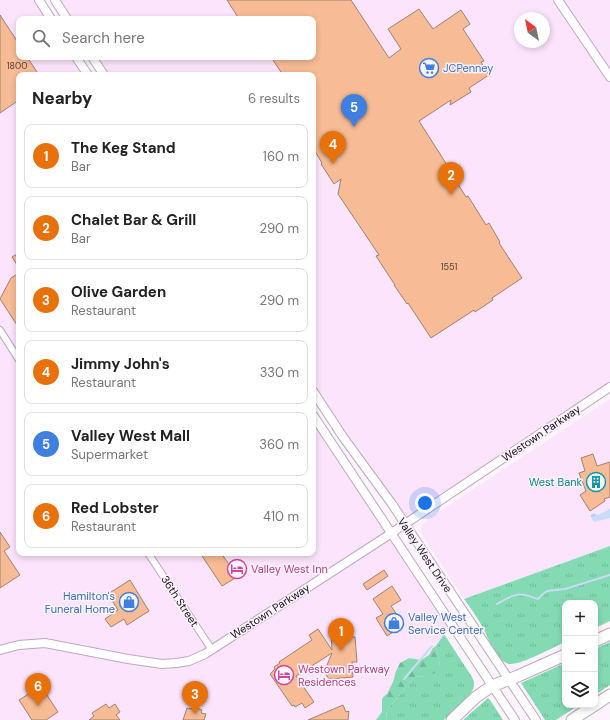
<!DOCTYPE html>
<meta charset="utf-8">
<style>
:root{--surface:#fff;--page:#f6f6f6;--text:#222;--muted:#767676;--line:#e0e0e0;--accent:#ea580c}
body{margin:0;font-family:"DM Sans",sans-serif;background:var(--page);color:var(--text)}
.controls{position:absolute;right:12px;bottom:12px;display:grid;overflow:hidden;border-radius:8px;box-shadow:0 2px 6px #0003}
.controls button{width:36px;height:36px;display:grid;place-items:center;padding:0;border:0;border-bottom:1px solid var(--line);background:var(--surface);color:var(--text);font:20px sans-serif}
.compass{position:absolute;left:514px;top:12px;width:36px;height:36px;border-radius:50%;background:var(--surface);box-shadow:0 2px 6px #0003;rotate:327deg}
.you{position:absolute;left:425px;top:503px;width:14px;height:14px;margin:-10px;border:3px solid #fff;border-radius:50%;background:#1a73e8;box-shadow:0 0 0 6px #1a73e833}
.badge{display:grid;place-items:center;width:26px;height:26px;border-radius:50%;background:var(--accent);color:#fff;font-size:13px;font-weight:700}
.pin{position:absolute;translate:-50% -33px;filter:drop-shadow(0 1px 2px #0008)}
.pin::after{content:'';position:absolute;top:21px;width:14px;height:12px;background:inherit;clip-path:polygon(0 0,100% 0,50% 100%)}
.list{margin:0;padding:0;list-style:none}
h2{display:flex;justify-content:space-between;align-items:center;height:52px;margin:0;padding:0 16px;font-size:17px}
h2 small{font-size:13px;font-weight:400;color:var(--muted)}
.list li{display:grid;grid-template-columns:26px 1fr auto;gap:12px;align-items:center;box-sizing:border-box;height:64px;margin:0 8px 8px;padding:0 8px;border:1px solid var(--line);border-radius:8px}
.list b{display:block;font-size:15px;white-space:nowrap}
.list p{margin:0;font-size:13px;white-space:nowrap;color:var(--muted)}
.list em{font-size:13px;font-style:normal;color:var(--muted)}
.icon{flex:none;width:22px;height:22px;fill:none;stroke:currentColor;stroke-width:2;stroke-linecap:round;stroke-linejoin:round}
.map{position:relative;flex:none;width:610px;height:720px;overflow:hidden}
.search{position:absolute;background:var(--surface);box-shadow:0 2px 6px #0003;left:16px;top:16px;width:300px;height:44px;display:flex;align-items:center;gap:10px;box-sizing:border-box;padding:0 14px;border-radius:8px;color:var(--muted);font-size:15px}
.panel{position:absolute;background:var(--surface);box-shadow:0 2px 6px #0003;left:16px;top:72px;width:300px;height:484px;border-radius:8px}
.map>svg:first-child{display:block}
.built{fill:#fbe4fc;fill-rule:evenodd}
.grass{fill:url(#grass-tufts)}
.forest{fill:url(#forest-firs)}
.water{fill:url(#water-ripples)}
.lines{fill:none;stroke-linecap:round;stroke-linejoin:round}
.stream{stroke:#c7dcf6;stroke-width:2}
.building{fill:#f7bb95;stroke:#9d8372}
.street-casing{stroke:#bea8bf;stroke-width:8}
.secondary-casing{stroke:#bea8bf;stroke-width:10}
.highway-casing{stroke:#bea8bf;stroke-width:13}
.street{stroke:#fff;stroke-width:6}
.secondary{stroke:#fff;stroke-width:8}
.highway{stroke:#fff;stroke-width:11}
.labels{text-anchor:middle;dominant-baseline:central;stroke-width:3;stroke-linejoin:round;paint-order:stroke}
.number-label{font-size:9px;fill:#4e3a36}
.shop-label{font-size:11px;fill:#366cbe;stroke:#fcf3fd;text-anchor:start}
.street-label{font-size:11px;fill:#160f17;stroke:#fcf3fd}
.culture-label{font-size:11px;fill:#0d838f;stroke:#fcf3fd;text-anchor:end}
.hotel-label{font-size:11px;fill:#b23c85;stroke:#fcf3fd;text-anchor:start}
</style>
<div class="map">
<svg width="610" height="720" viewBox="0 0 610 720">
<defs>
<pattern id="grass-tufts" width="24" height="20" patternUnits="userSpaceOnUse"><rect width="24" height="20" fill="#84dab3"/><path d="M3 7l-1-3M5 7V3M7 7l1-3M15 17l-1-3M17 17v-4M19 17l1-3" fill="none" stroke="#71ba99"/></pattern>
<pattern id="forest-firs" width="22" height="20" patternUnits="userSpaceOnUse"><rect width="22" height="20" fill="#84dab3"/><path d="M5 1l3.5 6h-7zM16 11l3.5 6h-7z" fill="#71ba99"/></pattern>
<pattern id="water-ripples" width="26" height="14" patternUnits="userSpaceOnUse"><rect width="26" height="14" fill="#c7dcf6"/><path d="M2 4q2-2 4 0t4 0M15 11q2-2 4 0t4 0" fill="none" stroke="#aabcd2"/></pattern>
</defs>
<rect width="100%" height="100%" fill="#fcf3fd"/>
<g class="built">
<path d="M 0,0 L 39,0 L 51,19 L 19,19 L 19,57 L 76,57 L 88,75 L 19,75 L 19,553 L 313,553 L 313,415 L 451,624 L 414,677 L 379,720 L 0,720 Z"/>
<path d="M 55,0 L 610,0 L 610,387 L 405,524 L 313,391 L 313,75 L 104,75 L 92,57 L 313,57 L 313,19 L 67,19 ZM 520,18 L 544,18 L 544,42 L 520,42 Z"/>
<path d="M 610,399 L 610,546 L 464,599 L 423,536 L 421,530 L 422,525 L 427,520 Z"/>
</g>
<g class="grass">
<path d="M 610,546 L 610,621 L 595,628 L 595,603 L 565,603 L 565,642 C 554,647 521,665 510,664 C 496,662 489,639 483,628 C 478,618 471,609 464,599 Z"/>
<path d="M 444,634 L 472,677 C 474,681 475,684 473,689 C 471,697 451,713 444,720 L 386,720 L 387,710 L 414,677 L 428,676 L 440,666 L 436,646 Z"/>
<path d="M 610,642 L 610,685 L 595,695 L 595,649 Z"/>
<path d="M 565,663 L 565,705 L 579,705 L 556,720 L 545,720 L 521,683 Z"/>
<path d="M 488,698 L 490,700 L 503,720 L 463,720 Z"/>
</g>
<path class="forest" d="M 436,646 L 440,666 C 433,678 427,676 414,677 L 387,710 L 386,720 L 376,720 L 382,712 L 382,700 L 383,697 L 387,694 L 393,682 L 396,671 L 400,663 L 409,658 L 421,660 L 429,655 L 433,648 Z"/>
<path class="water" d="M 610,508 L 610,518 L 594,522 L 591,517 L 591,515 L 594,513 L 598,515 L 608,510 Z"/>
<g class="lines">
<g class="stream">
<path d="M 497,604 C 506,599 514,593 525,595 C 530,596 534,598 538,599 L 543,594 L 547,591 L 565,589 L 610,575"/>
<path d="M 404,679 L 432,646"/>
</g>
</g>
<g class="building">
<path d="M 227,0 L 351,0 L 389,58 L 401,49 L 388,29 L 419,9 L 433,29 L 461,10 L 470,24 L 463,29 L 484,61 L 481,62 L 489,75 L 469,88 L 471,92 L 450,105 L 451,100 L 419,121 L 454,176 L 453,176 L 466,197 L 468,196 L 486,225 L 489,223 L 500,242 L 499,243 L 522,278 L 492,298 L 493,300 L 475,312 L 474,310 L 431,338 L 408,303 L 407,304 L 394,285 L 395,285 L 376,256 L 379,255 L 338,194 L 341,179 L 334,184 L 321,164 L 322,163 L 313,148 L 313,75 L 283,75 L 271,57 L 313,57 L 313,19 L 239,19 Z"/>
<path d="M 0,15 L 19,44 L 19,57 L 27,57 L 39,75 L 19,75 L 19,100 L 0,113 Z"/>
<path d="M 19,253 L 19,268 L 12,257 Z"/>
<path d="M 19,273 L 19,328 L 0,299 L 11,278 Z"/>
<path d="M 593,454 L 597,466 L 610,462 L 610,497 L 604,499 L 605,501 L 590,511 L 580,495 L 586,491 L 579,473 L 585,471 L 581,458 Z"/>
<path d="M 0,532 L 10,547 L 4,551 L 20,575 L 0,588 Z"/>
<path d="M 200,553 L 221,553 L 231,567 L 241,560 L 247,569 L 236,576 L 237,577 L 222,586 Z"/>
<path d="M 384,570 L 388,576 L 367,590 L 363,584 Z"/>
<path d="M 130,580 L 149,611 L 127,625 L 124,619 L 111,627 L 105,619 L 118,610 L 108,594 Z"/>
<path d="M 392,586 L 401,600 L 391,606 L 404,625 L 387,636 L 376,618 L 383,614 L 373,599 Z"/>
<path d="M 318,629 L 332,650 L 331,633 L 350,632 L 350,637 L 355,637 L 357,662 L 352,662 L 353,677 L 329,679 L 325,673 L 325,670 L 332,653 L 296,676 L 314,702 L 305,708 L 302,703 L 295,707 L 294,705 L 292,706 L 270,674 L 275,669 L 274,667 L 280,663 L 279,662 L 312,640 L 309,635 Z"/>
<path d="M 41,686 L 58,712 L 46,720 L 32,720 L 19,700 Z"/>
<path d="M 106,704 L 109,708 L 115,704 L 120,712 L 116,715 L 120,720 L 89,720 L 94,716 L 92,713 Z"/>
<path d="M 343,705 L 346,712 L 349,711 L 348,720 L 308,720 Z"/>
<path d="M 193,707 L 202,710 L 201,713 L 206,714 L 204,720 L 183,720 L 187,708 L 192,709 Z"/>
</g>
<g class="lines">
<g class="street-casing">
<g id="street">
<path d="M 0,330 L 19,360"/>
<path d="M 148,553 L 212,650"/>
</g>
</g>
<g class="secondary-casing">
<g id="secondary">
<path d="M 39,0 L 51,19"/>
<path d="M 55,0 L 67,19"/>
<path d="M 558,0 L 610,77"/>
<path d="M 76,57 L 88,75"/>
<path d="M 92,57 L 104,75"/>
<path d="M 313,391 L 343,437 L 392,504 L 413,536 L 536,720"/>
<path d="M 313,415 L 515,720"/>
<path d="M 0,650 L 19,645 L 45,643 L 128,659 L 162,664 L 176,663 L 189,661 L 205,654 L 381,540 L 610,387"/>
</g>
</g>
<g class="highway-casing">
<g id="highway">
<path d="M 595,641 L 610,634"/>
<path d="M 452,720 L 476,697 L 492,686 L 518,676 L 565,655"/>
<path d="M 572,720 L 610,695"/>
</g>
</g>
<use href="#street" class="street"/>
<use href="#secondary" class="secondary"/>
<use href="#highway" class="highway"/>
</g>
<defs>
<g id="supermarket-ring" transform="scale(1)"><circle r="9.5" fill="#fcf3fd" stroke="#3f7fe0" stroke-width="1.5"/><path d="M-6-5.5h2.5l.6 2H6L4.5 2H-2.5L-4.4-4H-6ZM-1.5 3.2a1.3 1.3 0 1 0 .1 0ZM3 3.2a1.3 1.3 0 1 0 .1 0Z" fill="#3f7fe0"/></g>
<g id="building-ring" transform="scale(1)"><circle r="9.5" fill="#fcf3fd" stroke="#0f9aa8" stroke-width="1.5"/><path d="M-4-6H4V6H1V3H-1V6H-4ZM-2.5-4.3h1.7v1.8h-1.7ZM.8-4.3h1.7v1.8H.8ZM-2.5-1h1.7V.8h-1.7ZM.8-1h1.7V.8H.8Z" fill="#0f9aa8"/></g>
<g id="hotel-ring" transform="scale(1)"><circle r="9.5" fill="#fcf3fd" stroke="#d1479c" stroke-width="1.5"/><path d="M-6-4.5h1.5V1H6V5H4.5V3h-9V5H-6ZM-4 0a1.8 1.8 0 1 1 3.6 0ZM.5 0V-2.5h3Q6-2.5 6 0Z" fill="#d1479c"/></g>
<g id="shop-ring" transform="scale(1)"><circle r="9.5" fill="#fcf3fd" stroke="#3f7fe0" stroke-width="1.5"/><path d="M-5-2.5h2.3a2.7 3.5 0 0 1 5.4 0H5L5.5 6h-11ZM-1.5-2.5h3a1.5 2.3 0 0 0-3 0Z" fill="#3f7fe0"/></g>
</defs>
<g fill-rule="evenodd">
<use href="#supermarket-ring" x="429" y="68"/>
<use href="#building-ring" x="596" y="482"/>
<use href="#hotel-ring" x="237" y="569"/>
<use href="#shop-ring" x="129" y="602"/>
<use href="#shop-ring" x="394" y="623"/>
<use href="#hotel-ring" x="284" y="675"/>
</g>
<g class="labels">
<g class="number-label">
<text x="17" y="66">1800</text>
<text x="449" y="267">1551</text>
</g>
<g class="shop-label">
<text x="443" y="68">JCPenney</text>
<text x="115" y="596" text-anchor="end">Hamilton's<tspan x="115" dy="13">Funeral Home</tspan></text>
<text x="408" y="617">Valley West<tspan x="408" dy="13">Service Center</tspan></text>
</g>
<g class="street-label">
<text transform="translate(541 433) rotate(-34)">Westown Parkway</text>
<text transform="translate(425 555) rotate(56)">Valley West Drive</text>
<text transform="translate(180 601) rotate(57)">36th Street</text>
<text transform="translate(270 611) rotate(-33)">Westown Parkway</text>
</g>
<g class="culture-label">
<text x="582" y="482">West Bank</text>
</g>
<g class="hotel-label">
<text x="251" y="569">Valley West Inn</text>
<text x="298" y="669">Westown Parkway<tspan x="298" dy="13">Residences</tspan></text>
</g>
</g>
</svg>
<div class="controls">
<button>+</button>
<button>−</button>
<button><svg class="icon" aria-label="layers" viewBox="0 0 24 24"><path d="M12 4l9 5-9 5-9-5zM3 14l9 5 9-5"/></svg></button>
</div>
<svg class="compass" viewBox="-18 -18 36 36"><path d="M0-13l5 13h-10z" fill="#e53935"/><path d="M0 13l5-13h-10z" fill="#767676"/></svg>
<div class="you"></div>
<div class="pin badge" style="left:341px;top:651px;background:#e8710a">1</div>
<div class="pin badge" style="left:451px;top:195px;background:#e8710a">2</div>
<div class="pin badge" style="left:195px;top:714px;background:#e8710a">3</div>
<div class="pin badge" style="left:333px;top:164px;background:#e8710a">4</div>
<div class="pin badge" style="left:354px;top:127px;background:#3f7fe0">5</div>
<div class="pin badge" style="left:38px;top:706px;background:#e8710a">6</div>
<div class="search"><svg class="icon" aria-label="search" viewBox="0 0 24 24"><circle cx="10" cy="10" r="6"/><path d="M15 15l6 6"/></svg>Search here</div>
<section class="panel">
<h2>Nearby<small>6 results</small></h2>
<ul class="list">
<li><span class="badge" style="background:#e8710a">1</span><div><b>The Keg Stand</b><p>Bar</p></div><em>160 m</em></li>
<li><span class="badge" style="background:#e8710a">2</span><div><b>Chalet Bar &amp; Grill</b><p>Bar</p></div><em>290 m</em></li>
<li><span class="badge" style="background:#e8710a">3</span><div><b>Olive Garden</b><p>Restaurant</p></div><em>290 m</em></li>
<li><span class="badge" style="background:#e8710a">4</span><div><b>Jimmy John's</b><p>Restaurant</p></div><em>330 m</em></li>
<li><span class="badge" style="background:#3f7fe0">5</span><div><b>Valley West Mall</b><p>Supermarket</p></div><em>360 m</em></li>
<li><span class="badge" style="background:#e8710a">6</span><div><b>Red Lobster</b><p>Restaurant</p></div><em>410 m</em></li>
</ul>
</section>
</div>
